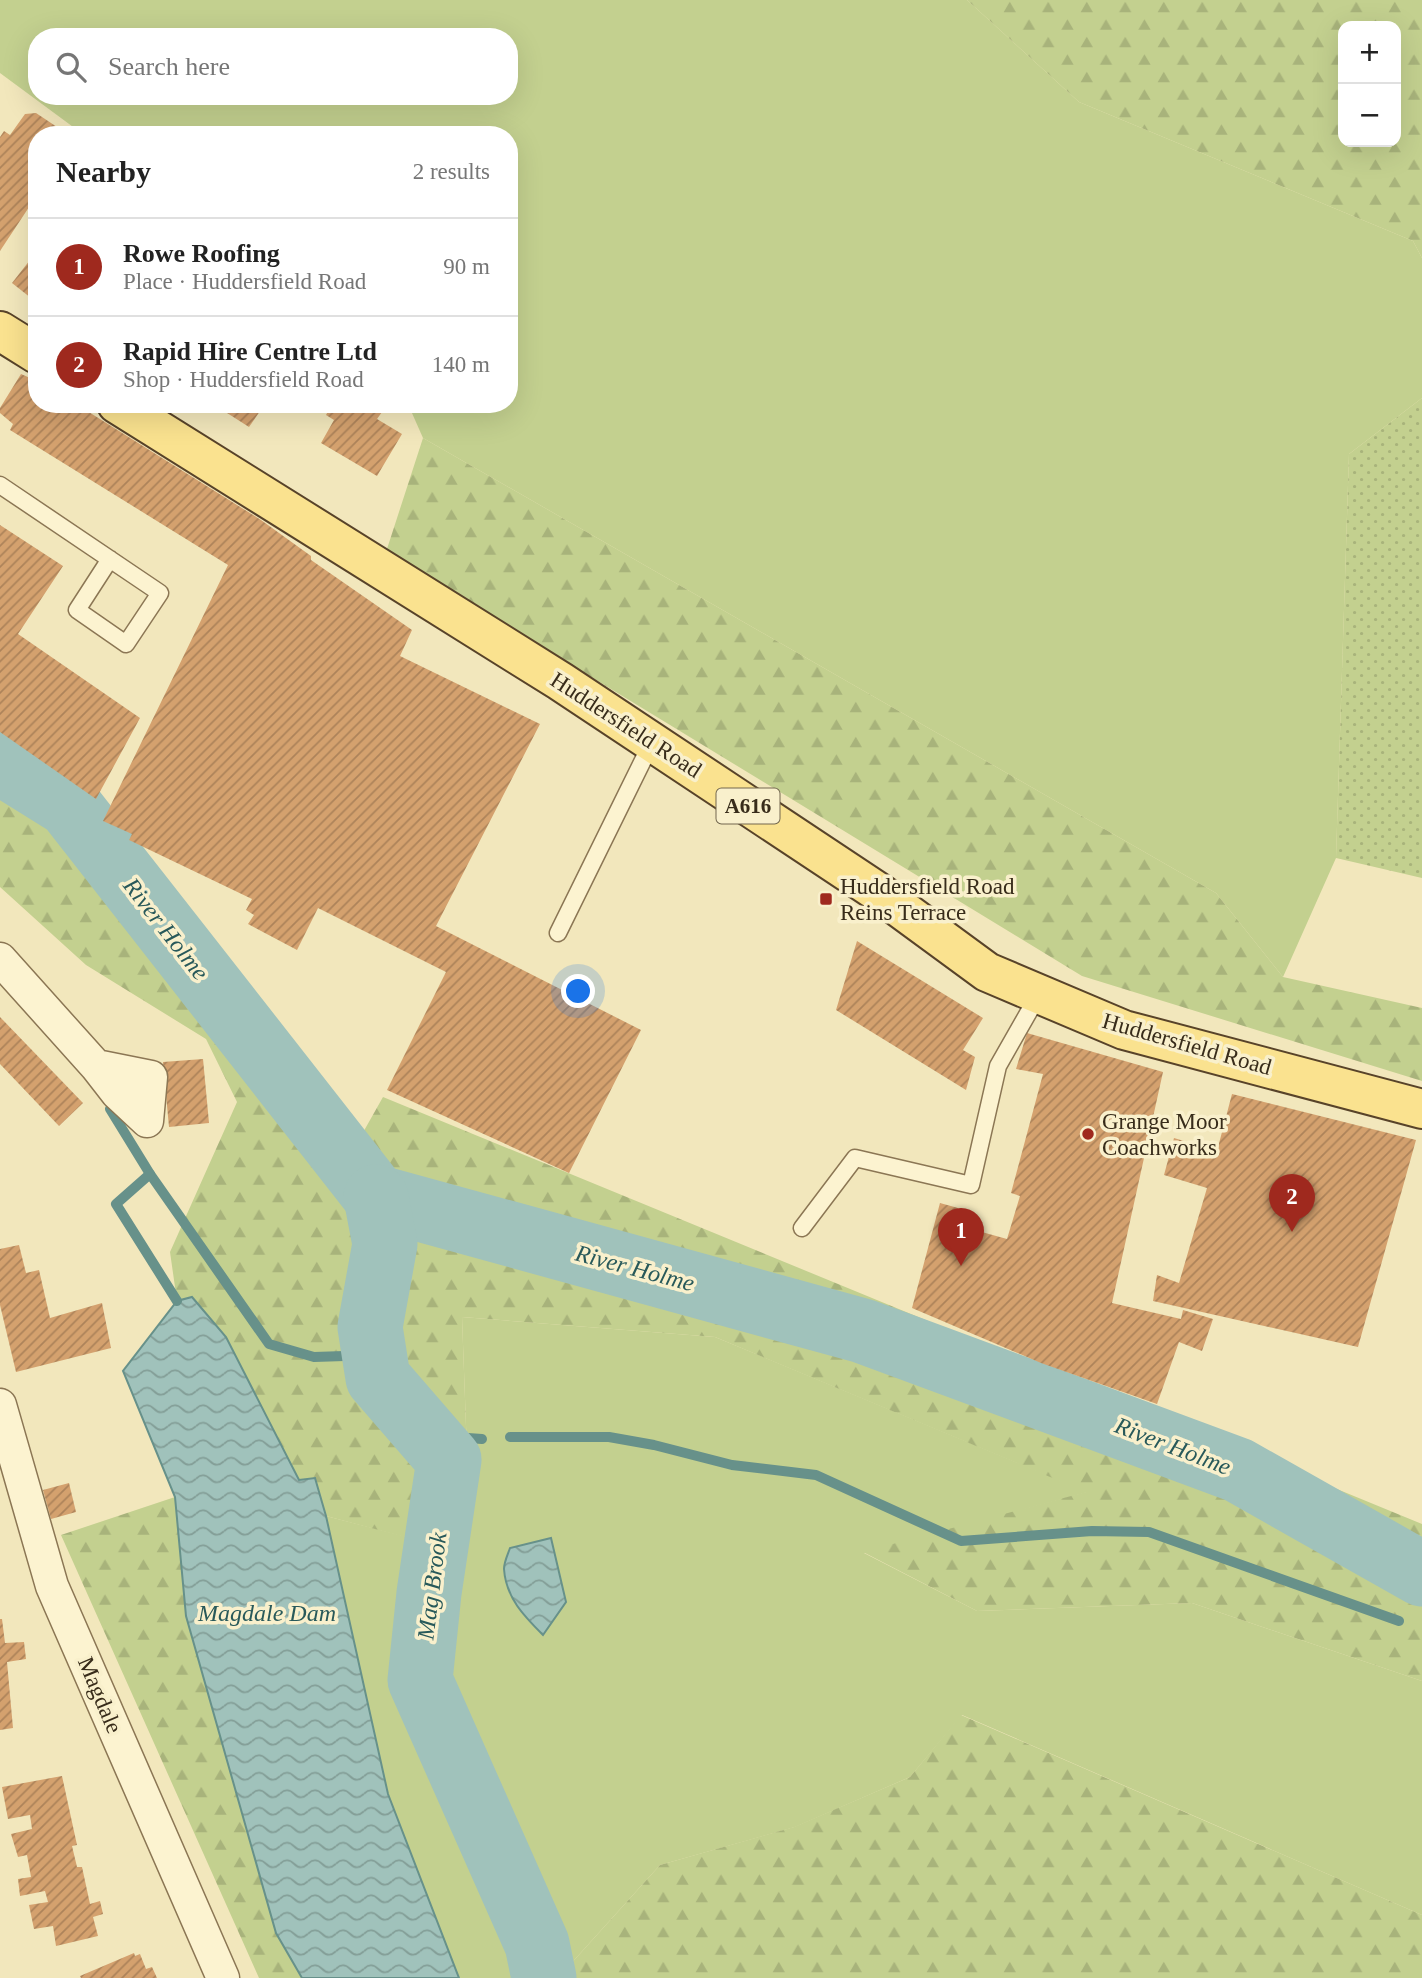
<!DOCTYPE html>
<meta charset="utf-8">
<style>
:root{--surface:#fff;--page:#f6f6f6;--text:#222;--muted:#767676;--line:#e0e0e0;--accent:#9f291e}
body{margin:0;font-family:"Times New Roman",serif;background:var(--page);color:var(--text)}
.controls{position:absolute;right:21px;top:21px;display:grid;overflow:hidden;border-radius:14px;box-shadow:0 7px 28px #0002}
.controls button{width:63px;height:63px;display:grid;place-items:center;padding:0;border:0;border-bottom:2px solid var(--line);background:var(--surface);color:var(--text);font:35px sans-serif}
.you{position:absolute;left:579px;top:992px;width:24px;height:24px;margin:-18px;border:5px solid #fff;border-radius:50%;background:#1a73e8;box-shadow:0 0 0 10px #1a73e833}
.badge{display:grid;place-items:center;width:46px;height:46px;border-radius:50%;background:var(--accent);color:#fff;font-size:23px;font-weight:700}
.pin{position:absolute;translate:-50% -58px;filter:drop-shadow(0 2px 4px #0008)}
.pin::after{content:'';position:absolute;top:37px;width:24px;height:21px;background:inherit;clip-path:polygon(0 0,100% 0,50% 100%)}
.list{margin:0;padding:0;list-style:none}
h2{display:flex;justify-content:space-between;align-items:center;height:91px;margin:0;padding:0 28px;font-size:30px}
h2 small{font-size:23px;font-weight:400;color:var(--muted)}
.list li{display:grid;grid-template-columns:46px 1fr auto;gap:21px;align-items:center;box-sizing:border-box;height:98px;padding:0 28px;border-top:2px solid var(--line)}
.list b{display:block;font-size:26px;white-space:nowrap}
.list p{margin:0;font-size:23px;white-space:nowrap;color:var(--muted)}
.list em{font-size:23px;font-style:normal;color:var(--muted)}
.icon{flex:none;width:38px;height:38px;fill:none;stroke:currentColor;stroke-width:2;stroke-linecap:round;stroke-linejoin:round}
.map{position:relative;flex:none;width:1422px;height:1978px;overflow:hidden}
.search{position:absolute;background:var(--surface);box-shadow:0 7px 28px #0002;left:28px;top:28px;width:490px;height:77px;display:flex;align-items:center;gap:18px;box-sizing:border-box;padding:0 24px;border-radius:28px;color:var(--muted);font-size:26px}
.panel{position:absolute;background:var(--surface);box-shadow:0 7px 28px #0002;left:28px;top:126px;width:490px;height:287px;border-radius:28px}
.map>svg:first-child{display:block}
.grass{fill:#c3d08f;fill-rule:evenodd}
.forest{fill:url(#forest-firs);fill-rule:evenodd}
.garden{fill:url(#garden-dots)}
.water{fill:url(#water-waves);stroke:#67918a;stroke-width:2}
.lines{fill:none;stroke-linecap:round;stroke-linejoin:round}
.stream{stroke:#67918a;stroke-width:10}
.river{stroke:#a0c2bb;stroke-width:65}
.building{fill:url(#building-hatch)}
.service-casing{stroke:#8b7654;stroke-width:19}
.minor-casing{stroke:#8b7654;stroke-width:35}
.primary-casing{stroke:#584329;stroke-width:42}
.service{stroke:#fcf3d0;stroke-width:16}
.minor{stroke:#fcf3d0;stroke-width:32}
.primary{stroke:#fae28f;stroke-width:38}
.poi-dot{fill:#9f291e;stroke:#f9f0cc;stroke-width:2.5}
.labels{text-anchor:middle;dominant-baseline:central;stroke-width:7;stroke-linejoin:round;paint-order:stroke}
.shield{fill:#f9f0cc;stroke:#72674f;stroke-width:2}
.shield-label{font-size:21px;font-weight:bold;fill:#382c1a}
.street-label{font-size:23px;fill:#382c1a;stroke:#f9f0cc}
.poi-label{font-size:23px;fill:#382c1a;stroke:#f9f0cc;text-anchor:start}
.water-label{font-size:24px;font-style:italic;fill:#28595a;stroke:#f9f0cc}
</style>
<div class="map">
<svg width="1422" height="1978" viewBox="0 0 1422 1978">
<defs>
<pattern id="forest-firs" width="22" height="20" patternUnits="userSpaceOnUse" patternTransform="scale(1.75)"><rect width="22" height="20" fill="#c3d08f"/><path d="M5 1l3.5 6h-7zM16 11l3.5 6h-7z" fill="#a8b37b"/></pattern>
<pattern id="garden-dots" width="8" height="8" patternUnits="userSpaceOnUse" patternTransform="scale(1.75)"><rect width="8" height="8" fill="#c3d08f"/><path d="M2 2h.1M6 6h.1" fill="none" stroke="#a8b37b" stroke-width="1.8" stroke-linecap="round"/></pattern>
<pattern id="water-waves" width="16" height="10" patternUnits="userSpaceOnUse" patternTransform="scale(1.75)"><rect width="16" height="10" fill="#a0c2bb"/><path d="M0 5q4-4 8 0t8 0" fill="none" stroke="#839e97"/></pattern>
<pattern id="building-hatch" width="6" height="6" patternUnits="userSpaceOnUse" patternTransform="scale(1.75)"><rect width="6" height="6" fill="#d4a16e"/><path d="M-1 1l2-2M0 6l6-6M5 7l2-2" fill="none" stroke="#ad835a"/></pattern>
</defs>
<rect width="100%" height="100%" fill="#f2e7bc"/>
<g class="grass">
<path d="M 0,0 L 967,0 L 1079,102 L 1413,241 L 1422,258 L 1422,398 L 1349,454 L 1336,858 L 1283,977 L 1216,893 L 423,438 L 408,404 L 509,404 L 509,135 L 84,135 L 0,73 ZM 37,37 L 509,37 L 509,96 L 37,96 Z"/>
<path d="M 462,1317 L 715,1337 L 1088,1492 L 864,1553 L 977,1611 L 1192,1603 L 1422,1681 L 1422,1915 L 962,1715 L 910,1777 L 795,1827 L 660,1865 L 558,1978 L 459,1978 L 388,1794 L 326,1516 L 450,1548 L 467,1453 Z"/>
</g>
<g class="forest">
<path d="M 967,0 L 1422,0 L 1422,258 L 1413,241 L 1079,102 ZM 1396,26 L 1396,142 L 1343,142 L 1343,26 Z"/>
<path d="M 423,438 L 1216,893 L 1283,977 L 1422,1008 L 1422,1081 L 1082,976 L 386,552 Z"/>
<path d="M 0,777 L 89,831 L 299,1121 L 361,1136 L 383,1097 L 1422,1524 L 1422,1681 L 1192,1603 L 977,1611 L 863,1552 L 1086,1492 L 715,1337 L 462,1317 L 467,1453 L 450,1549 L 326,1516 L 315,1478 L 299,1481 L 226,1337 L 192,1297 L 177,1301 L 170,1252 L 237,1102 L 206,1039 L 86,965 L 0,887 Z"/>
<path d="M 175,1497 L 186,1616 L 276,1933 L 302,1978 L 259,1978 L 61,1535 Z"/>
<path d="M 961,1715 L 1422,1915 L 1422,1978 L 558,1978 L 660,1865 L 794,1827 L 910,1777 Z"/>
</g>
<path class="garden" d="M 1422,398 L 1422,878 L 1336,858 L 1349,454 Z"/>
<g class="water">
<path d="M 192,1297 L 226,1337 L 299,1480 L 315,1478 L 326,1516 L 388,1794 L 459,1978 L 302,1978 L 276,1933 L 186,1616 L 175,1497 L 123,1371 L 177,1301 Z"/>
<path d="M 551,1538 L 566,1602 L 543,1635 C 524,1616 506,1598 504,1569 C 504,1562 508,1554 510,1548 Z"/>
</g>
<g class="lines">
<g class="stream">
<path d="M 110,1109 L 150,1174 L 269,1344 L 314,1357 L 375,1355"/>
<path d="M 150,1174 L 116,1204 L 177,1301"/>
<path d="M 425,1435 L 482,1439"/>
<path d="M 510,1437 L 609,1437 L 654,1445 L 732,1465 L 816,1475 L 961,1541 L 1092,1531 L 1149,1532 L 1399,1621"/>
</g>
<g class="river">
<path d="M 0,762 L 69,805 L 376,1197 L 863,1331 L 1238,1470 L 1422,1574"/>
<path d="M 376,1197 L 385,1244 L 370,1327 L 378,1378 L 449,1460 L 429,1593 L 420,1680 L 537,1944 L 544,1978"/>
</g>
</g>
<g class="building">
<path d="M 36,113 L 69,135 L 37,135 L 37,195 L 0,251 L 0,137 L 4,131 L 10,135 L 25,114 Z"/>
<path d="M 37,251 L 37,291 L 31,298 L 12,283 Z"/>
<path d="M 21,374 L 37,381 L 37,404 L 76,404 L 261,520 L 311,556 L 311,560 L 412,630 L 400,656 L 540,724 L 436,926 L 641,1030 L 569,1173 L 387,1090 L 446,972 L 318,908 L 297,950 L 248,924 L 254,915 L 246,910 L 252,899 L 129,840 L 132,834 L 103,821 L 228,565 L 10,430 L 13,424 L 0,413 L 0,408 Z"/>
<path d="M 213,404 L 265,404 L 249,427 Z"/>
<path d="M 332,404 L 369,404 L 382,412 L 377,419 L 402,434 L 377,476 L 321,443 L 334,420 L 326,415 Z"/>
<path d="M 0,525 L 63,566 L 18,634 L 140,718 L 96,799 L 0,732 Z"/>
<path d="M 857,941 L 983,1018 L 963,1050 L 975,1057 L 966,1090 L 836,1010 Z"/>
<path d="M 0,1017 L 83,1103 L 59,1126 L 0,1064 Z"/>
<path d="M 1027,1033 L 1163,1072 L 1112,1303 L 1181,1319 L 1183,1310 L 1213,1319 L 1202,1351 L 1179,1342 L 1157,1404 L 1041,1363 L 912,1308 L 940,1203 L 958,1208 L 953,1224 L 1007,1239 L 1020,1196 L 1011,1193 L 1043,1074 L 1016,1069 Z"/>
<path d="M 203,1059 L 209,1123 L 169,1127 L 163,1062 Z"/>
<path d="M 1232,1094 L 1416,1140 L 1358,1347 L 1153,1301 L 1157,1275 L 1179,1283 L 1207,1188 L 1164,1175 L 1174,1138 L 1217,1151 Z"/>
<path d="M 19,1245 L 26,1273 L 39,1270 L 50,1318 L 102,1303 L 111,1348 L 16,1372 L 0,1305 L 0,1249 Z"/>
<path d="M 69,1483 L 76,1512 L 51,1519 L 43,1490 Z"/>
<path d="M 0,1619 L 2,1619 L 5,1643 L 24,1642 L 26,1659 L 7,1662 L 13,1728 L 0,1730 Z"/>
<path d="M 62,1776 L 77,1845 L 72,1846 L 77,1867 L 82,1867 L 90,1904 L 100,1901 L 103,1914 L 93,1917 L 98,1936 L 56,1946 L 53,1926 L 34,1929 L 29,1905 L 48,1902 L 45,1891 L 20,1896 L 18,1879 L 31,1877 L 27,1855 L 18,1857 L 11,1834 L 32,1829 L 30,1815 L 8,1819 L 2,1787 Z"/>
<path d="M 134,1953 L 135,1956 L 140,1954 L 146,1969 L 152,1967 L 157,1978 L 81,1978 L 80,1976 Z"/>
</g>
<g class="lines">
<g class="service-casing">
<g id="service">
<path d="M 0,485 L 160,593 L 126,644 L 77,610 L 110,559"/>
<path d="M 558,933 L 652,742"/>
<path d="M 802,1228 L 855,1158 L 971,1185 L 998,1066 L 1039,994"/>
</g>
</g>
<g class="minor-casing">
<g id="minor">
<path d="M 0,959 L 96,1066 L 117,1093 L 147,1121 L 151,1077 L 96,1066"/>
<path d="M 0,1405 L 52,1586 L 223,1978"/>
</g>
</g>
<g class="primary-casing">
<g id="primary">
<path d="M 0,331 L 37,354"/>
<path d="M 117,404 L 560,681 L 878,892 L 987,972 L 1124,1030 L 1422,1109"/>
</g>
</g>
<use href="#service" class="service"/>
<use href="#minor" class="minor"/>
<use href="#primary" class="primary"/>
</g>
<g class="poi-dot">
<rect x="819" y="892" width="14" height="14" rx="3.5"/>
<circle cx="1088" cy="1134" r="7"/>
</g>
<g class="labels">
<rect class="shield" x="716.5" y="788.5" width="63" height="35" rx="5"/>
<g class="shield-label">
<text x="748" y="806">A616</text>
</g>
<g class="street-label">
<text transform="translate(626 725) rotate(33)">Huddersfield Road</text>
<text transform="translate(1187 1044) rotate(16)">Huddersfield Road</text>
<text transform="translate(100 1695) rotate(67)">Magdale</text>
</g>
<g class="poi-label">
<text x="840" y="886">Huddersfield Road<tspan x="840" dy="26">Reins Terrace</tspan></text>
<text x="1102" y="1121">Grange Moor<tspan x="1102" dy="26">Coachworks</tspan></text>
</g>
<g class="water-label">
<text transform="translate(166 929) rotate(52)">River Holme</text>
<text transform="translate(635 1268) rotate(15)">River Holme</text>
<text transform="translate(1173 1446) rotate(21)">River Holme</text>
<text transform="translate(432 1586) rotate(-83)">Mag Brook</text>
<text x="267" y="1613">Magdale Dam</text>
</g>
</g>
</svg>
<div class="controls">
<button>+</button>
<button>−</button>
</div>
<div class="you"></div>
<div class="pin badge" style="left:961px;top:1266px">1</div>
<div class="pin badge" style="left:1292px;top:1232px">2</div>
<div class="search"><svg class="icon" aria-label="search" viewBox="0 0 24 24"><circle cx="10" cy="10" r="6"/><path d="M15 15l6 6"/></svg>Search here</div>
<section class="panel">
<h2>Nearby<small>2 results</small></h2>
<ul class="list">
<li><span class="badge">1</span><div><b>Rowe Roofing</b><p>Place · Huddersfield Road</p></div><em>90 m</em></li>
<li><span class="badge">2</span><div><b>Rapid Hire Centre Ltd</b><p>Shop · Huddersfield Road</p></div><em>140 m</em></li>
</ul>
</section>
</div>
